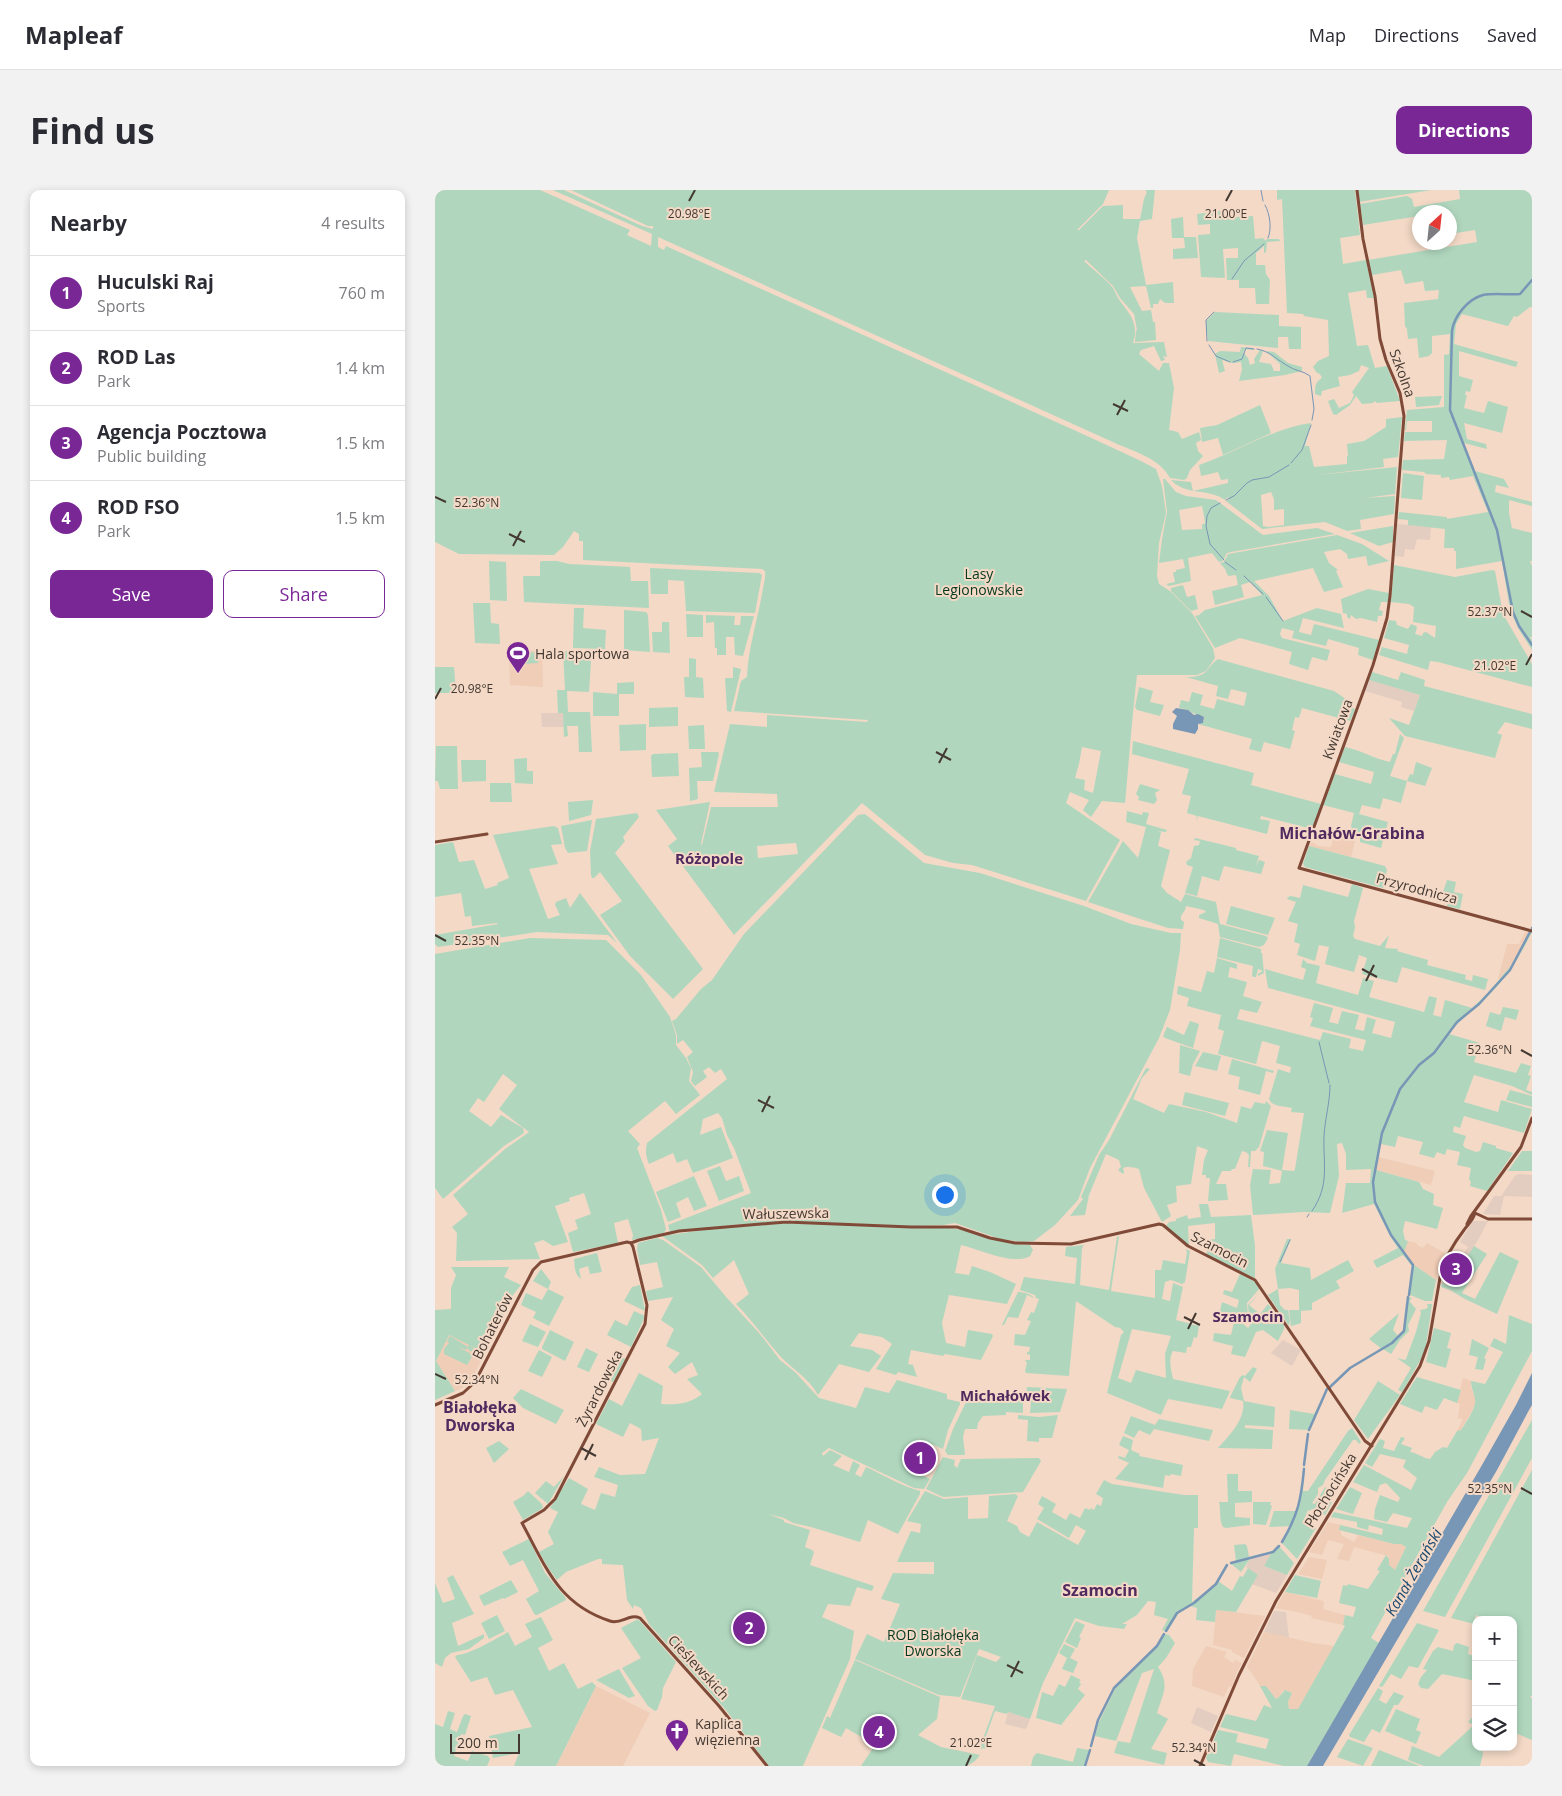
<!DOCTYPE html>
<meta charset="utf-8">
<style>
:root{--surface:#fff;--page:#f2f2f3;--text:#2b2b33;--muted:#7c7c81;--line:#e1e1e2;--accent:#7a2796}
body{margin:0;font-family:"Open Sans",sans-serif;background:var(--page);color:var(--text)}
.controls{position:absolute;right:15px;bottom:15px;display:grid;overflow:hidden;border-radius:10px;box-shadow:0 2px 8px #0003}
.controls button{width:45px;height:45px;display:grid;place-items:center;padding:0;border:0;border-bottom:1px solid var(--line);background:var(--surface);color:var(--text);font:25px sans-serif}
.compass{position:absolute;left:977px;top:15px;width:45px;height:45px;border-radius:50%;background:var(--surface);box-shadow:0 2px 8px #0003;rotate:27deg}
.scale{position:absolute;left:15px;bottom:12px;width:70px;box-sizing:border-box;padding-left:5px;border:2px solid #443932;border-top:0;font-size:14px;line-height:18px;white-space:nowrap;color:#443932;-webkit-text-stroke:4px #f3d9c6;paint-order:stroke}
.you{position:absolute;left:509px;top:1004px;width:18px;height:18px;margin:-12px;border:4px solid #fff;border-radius:50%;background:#1a73e8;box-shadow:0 0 0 8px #1a73e833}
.badge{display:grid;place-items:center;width:32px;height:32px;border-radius:50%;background:var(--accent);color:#fff;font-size:16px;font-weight:700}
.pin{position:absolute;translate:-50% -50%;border:2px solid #fff;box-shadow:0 1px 5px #0006}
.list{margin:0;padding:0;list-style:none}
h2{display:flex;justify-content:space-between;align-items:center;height:65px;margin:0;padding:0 20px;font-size:21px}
h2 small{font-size:16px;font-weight:400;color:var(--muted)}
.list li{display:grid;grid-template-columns:32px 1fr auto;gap:15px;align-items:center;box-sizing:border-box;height:75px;padding:0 20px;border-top:1px solid var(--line)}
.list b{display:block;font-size:19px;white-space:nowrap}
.list p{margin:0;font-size:16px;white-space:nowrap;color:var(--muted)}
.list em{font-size:16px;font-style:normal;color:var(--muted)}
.actions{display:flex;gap:10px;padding:15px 20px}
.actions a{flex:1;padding:11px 0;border:1px solid var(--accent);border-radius:10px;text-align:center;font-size:18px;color:var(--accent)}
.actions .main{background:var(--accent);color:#fff}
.icon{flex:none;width:28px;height:28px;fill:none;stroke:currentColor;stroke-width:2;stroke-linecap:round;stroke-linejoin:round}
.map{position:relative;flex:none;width:1097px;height:1576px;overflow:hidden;border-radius:10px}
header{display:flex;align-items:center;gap:30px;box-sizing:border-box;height:70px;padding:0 25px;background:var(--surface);border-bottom:1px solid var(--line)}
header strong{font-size:24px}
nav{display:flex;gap:28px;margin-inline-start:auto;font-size:18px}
.intro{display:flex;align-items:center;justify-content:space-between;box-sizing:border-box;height:120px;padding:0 30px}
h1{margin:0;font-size:35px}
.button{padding:12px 22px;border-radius:10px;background:var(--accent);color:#fff;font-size:18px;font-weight:700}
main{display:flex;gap:30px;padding:0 30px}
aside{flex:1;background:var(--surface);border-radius:10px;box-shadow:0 2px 8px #0003}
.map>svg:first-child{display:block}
.commercial{fill:#e3cdc0}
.built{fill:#efcdb6}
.green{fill:#b0d7be;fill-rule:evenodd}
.water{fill:#7896b5}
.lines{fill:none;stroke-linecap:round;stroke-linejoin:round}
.stream{stroke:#7896b5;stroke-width:1}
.canal{stroke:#7896b5;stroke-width:2.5}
.secondary{stroke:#7f4a37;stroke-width:3}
.ticks{fill:none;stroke:#443932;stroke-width:2}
.labels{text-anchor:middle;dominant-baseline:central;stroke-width:4;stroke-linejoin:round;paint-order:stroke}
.street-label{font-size:14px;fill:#443932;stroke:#f3d9c6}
.park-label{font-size:14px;fill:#043920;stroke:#f3d9c6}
.poi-label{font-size:14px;fill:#443932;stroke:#f3d9c6;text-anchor:start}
.neighbourhood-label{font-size:15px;font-weight:bold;fill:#50295f;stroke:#f3d9c6}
.water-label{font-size:15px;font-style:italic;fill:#194871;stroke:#f3d9c6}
.quarter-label{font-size:16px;font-weight:bold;fill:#50295f;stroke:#f3d9c6}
.ticks-label{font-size:12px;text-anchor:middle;fill:#443932;stroke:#f3d9c6;stroke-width:4;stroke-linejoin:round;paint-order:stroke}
</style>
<header>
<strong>Mapleaf</strong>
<nav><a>Map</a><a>Directions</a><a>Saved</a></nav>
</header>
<div class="intro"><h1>Find us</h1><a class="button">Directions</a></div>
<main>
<aside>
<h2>Nearby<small>4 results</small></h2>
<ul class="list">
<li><span class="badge">1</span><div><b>Huculski Raj</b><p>Sports</p></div><em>760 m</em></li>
<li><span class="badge">2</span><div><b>ROD Las</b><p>Park</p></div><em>1.4 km</em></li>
<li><span class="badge">3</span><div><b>Agencja Pocztowa</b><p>Public building</p></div><em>1.5 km</em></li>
<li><span class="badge">4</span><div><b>ROD FSO</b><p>Park</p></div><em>1.5 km</em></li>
</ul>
<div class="actions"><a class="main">Save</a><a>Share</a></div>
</aside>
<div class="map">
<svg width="1097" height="1576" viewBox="0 0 1097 1576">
<rect width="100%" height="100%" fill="#f3d9c6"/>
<g class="commercial">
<path d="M 962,334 L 996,337 L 995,350 L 982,349 L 979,360 L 970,359 L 969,367 L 960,366 Z"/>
<path d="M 934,490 L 985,505 L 979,521 L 966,517 L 967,512 L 930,501 Z"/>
<path d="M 106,523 L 128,523 L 129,537 L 107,537 Z"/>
<path d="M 1083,984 L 1097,985 L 1097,1007 L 1069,1006 L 1065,1025 L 1048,1024 L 1059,1006 L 1066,1006 L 1080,986 Z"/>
<path d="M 1038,1031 L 1053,1031 L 1043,1050 L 1014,1096 L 1007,1093 L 1010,1079 L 1017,1082 L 1033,1057 L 1025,1052 Z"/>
<path d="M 848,1150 L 866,1160 L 857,1176 L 836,1163 Z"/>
<path d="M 839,1362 L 829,1376 L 852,1385 L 841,1403 L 817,1394 L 823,1385 L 811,1377 L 815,1369 Z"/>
<path d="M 839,1421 L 851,1422 L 854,1448 L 829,1442 Z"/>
<path d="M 762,1517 L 783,1526 L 776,1542 L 756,1533 Z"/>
<path d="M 573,1522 L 595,1529 L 592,1537 L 590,1539 L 570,1534 Z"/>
</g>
<g class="built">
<path d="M 74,459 L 107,461 L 108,497 L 75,495 Z"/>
<path d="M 899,645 L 920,651 L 916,667 L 874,656 L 877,652 L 883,656 L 896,657 Z"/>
<path d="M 1090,742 L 1094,742 L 1079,772 L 1065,789 L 1063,789 L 1072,754 L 1084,754 Z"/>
<path d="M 943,967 L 1000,981 L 996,995 L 941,980 Z"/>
<path d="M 973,1051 L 982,1053 L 982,1055 L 988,1058 L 992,1053 L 1010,1063 L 1005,1073 L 1001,1090 L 979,1075 L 968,1062 Z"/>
<path d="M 14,1144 L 50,1163 L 37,1188 L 27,1198 L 20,1201 L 1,1171 Z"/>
<path d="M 1028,1188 L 1036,1191 L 1036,1197 L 1041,1211 L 1037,1221 L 1025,1241 L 1022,1241 L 1028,1229 L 1023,1228 L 1025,1214 L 1022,1213 Z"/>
<path d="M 893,1332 L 905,1335 L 904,1340 L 906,1341 L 906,1345 L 919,1352 L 923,1345 L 959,1354 L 966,1354 L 971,1357 L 960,1380 L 953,1375 L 953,1366 L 919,1357 L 914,1371 L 902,1369 L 909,1354 L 893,1350 L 887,1365 L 874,1362 Z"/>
<path d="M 874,1367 L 892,1370 L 887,1389 L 863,1384 Z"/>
<path d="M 850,1402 L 888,1411 L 889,1413 L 888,1419 L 910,1425 L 908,1435 L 876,1428 L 877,1426 L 863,1422 L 841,1418 Z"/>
<path d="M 781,1420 L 830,1426 L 809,1468 L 797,1462 L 797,1460 L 778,1455 Z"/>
<path d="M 829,1442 L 878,1453 L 899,1456 L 863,1519 L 854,1519 L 853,1512 L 857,1503 L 848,1501 L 844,1507 L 841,1509 L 831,1497 L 825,1496 L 817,1483 L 812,1477 Z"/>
<path d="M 771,1456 L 792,1462 L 789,1467 L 798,1473 L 800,1470 L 807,1473 L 801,1484 L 797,1497 L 794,1496 L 789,1507 L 757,1496 L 758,1479 Z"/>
<path d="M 161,1496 L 215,1523 L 188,1576 L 121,1576 Z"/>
</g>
<g class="green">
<path d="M 0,0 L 105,0 L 195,40 L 192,45 L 216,56 L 217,44 L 118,0 L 129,0 L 207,36 L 218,39 L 218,36 L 213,36 L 136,0 L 674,0 L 668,14 L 642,40 L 644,40 L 668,16 L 688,15 L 688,29 L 705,29 L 709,9 L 712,2 L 710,0 L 720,0 L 717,29 L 705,31 L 702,48 L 711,95 L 738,92 L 739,113 L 730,113 L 725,109 L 723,114 L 718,114 L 718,118 L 716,118 L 711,96 L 695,97 L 707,121 L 716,120 L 718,132 L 720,132 L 721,150 L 700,152 L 701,141 L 702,140 L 699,124 L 685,108 L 678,96 L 651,70 L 649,71 C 658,80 670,88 678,98 C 680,101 681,105 683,108 C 693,123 705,132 698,153 L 729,152 L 732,167 L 728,166 L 730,170 L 726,171 L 719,156 L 706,160 L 704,164 L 724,181 L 728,173 L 734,173 L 739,198 L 734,240 L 743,242 L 747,249 L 764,242 L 766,250 L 761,253 L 763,261 L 768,266 L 755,280 L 752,288 L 749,290 L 735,288 C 724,268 700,262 680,253 L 223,47 L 223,57 L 229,60 L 231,56 L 242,61 L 650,245 L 706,271 L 721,279 L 727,296 L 731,323 L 724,353 L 722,386 L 724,394 L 735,401 L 757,423 L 778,458 L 780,468 L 771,481 L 762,485 L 702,485 C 697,528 694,570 690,613 L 667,611 L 656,627 L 648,620 L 654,610 L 635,602 L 631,613 L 685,650 L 651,711 L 537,675 L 518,673 L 490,665 L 427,613 L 299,745 L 233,656 L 242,649 L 221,620 L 275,612 L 266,654 L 267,655 L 276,617 L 343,617 L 342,604 L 279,602 L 295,534 L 332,537 L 332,525 L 432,532 L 433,530 L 299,521 L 306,491 L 312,487 C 313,459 322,432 327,404 C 328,396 331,389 330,381 L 327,379 L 148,370 L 148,351 L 144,351 L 144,344 L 139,341 L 128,357 L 119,365 L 24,364 L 0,352 ZM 647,557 L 666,561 L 658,603 L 649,600 L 650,590 L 640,588 L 644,574 ZM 361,653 L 363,664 L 323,668 L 322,656 Z"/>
<path d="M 842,0 L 920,0 L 925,45 L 905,48 L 908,74 L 931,70 L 939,108 L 932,108 L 931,100 L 913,103 L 922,156 L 933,155 L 940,178 L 952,176 L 965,211 L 942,213 L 940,211 L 938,213 L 927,214 L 921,206 L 915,215 L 901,225 L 898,224 L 893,211 L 899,209 L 904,218 L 915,213 L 919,205 L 917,202 L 934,178 L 926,175 L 924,181 L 915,185 L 903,187 L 905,196 L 887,201 L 886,206 L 880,204 C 880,197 880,192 887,188 L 885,184 L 882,183 L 878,177 L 883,171 L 894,166 L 893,130 L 869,126 L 868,124 L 852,123 L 847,9 L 842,10 Z"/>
<path d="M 923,0 L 996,0 L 924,12 Z"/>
<path d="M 1024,0 L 1097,0 L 1097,117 L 1095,117 L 1082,127 L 1079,126 L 1073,136 L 1027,124 L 1021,134 L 1019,154 L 1083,172 L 1081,177 L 1024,161 L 1024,186 L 1038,190 L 1035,202 L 1031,201 L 1030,205 L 1032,205 L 1029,218 L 1049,223 L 1053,211 L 1073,217 L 1067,243 L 1029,233 L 1032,249 L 1051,254 L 1052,259 L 1029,253 L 1040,281 L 1069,289 L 1074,298 L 1061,295 L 1060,302 L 1097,312 L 1097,316 L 1074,310 L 1074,323 L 1077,338 L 1097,343 L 1097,371 L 1095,371 L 1097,376 L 1097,447 L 1095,447 L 1097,450 L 1097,460 L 1083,438 L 1075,420 L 1067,371 L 1021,379 L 1021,361 L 1019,361 L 1019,358 L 1009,358 L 1010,339 L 973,335 L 973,330 L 963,329 L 964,322 L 1012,327 L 1012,329 L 1053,322 L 1038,286 L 1015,290 L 1014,287 L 1006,288 L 1006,285 L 991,284 L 989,282 L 967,280 L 968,270 L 1009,269 L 1012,250 L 969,251 L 970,242 L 997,242 L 997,231 L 972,231 L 971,240 L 970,240 L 972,220 L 1009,217 L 1009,165 L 1014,164 L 1015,144 L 997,146 L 997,163 L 994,166 L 984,168 L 982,148 L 973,149 L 972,139 L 970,136 L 969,113 L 1003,109 L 1004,100 L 990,101 L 988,91 L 970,94 L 966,80 L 937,85 L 933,70 L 1042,52 L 1040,40 L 1015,44 L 1015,35 L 1018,35 L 1015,21 L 984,22 L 984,26 L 928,35 L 925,14 L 972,6 L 977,9 L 979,17 L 1025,9 Z"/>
<path d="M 800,19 L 801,27 L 818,26 L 820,49 L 828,48 L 831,51 L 832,49 L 844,49 L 845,51 L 832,52 L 831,62 L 829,63 L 829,56 L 821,63 L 821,75 L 830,75 L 831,84 L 835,90 L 834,114 L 821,114 L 820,98 L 804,98 L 804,90 L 792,90 L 791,68 L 803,68 L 803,58 L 788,59 L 790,88 L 766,87 L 763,45 L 775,44 L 775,34 L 763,35 L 762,24 Z"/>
<path d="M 748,27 L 749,47 L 761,47 L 763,68 L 738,69 L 738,59 L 750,58 L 749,48 L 737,48 L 736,29 Z"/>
<path d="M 780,122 L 844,125 L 844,136 L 866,137 L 866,159 L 854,159 L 853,147 L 843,147 L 843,158 L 773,151 L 771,131 Z"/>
<path d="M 806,157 L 818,158 L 818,160 L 811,159 L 808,162 L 813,168 L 815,175 L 820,173 L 819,169 L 825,160 L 828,161 L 824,172 L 836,174 L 839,181 L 845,181 L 845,174 L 831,161 L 839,162 L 853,173 L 867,177 L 867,181 L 850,185 L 804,191 L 807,179 L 806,172 L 798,173 L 787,170 L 790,181 L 784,183 L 780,164 L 785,161 L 805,162 Z"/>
<path d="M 1007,206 L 1004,215 L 981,217 L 980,207 Z"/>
<path d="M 825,215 L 836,243 L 788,265 L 783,248 L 767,252 L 765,238 L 782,235 Z"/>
<path d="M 967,227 L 963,267 L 948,269 L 949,277 L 882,285 L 962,277 L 960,304 L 930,308 L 960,306 L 959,324 L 925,330 L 926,339 L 912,341 L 890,332 L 827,339 L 791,311 L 794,309 L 793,307 L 790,310 C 773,298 751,306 736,290 L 756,292 L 758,301 L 793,293 L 793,289 L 786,290 L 783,282 L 766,286 L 764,275 C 800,263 838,238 876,233 L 870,256 L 874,256 L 879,277 L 912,274 L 912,266 L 913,266 L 912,254 L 929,251 L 951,237 L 951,229 ZM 836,302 L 839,309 L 839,320 L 849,319 L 849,335 L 833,337 L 828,336 L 826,305 Z"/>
<path d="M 968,283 L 989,286 L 987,310 L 966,308 Z"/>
<path d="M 728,289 L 730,289 L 741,302 L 751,306 L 781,310 L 828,345 L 882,338 L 900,344 L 796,362 L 792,363 L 788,371 L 784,372 L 777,363 L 753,368 L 756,391 L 734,396 L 731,394 L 740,392 L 738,382 L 741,382 L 741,380 L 750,378 L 748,369 L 724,373 L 727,349 L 732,322 ZM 767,316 C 768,322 770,329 770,334 L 767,334 L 767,339 L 747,340 L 744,320 Z"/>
<path d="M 958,336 L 958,352 L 944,356 L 915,343 Z"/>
<path d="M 902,345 L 927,354 L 954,371 L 933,376 L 931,366 L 913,369 L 912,364 L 905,359 L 889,362 L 894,373 L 903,380 L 901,381 L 908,397 L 889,402 L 878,378 L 819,391 L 834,406 L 848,431 L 882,418 L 906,424 L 909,438 L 868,428 L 864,442 L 876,445 L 879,434 L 944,450 L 938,470 L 923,465 L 924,458 L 893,449 L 891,456 L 857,448 L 859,441 L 847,438 L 845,444 L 847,448 L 895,460 L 892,471 L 877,467 L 873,480 L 854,474 L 857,462 L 805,448 L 780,458 L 760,426 L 764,425 L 770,420 L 827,405 L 815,392 L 806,395 L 809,407 L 780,415 L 777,401 L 803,395 L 801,385 L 793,386 L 790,379 L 785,373 L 789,372 L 793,364 Z"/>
<path d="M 54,371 L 71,372 L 72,411 L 55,410 Z"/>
<path d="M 107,371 L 122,371 L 134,374 L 195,377 L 196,391 L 213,391 L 214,418 L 89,412 L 88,386 L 105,386 L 105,372 Z"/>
<path d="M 959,375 L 1020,387 L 1057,380 L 1060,381 L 1068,424 L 1097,474 L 1097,497 L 1003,472 L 995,471 L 993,480 L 944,465 L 947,457 L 972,464 L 974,455 L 949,448 L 954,430 L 961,431 L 962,435 L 973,439 L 976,434 L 981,436 L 982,438 L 980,444 L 987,446 L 988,443 L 991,442 L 1000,448 L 1001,436 L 978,432 L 979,417 L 974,414 L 956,412 Z"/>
<path d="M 215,378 L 324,383 L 327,385 L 320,423 L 251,421 L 249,391 L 233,390 L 233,404 L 216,404 Z"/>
<path d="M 748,395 L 752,407 L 760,405 L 763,419 L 756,421 L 736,401 L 736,398 Z"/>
<path d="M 933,399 L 954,403 L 953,412 L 946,412 L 944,420 L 948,421 L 947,426 L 943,426 L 942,432 L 926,428 L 921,429 L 916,425 L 915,429 L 912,427 L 912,424 L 908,423 L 906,409 Z"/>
<path d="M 38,413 L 55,413 L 56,433 L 64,434 L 65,454 L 40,453 Z"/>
<path d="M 139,418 L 149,418 L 148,438 L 171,440 L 170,459 L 138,458 Z"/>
<path d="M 189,420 L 211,422 L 213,425 L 215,462 L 189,460 Z"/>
<path d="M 251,424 L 268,425 L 268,447 L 252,447 Z"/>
<path d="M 271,425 L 300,426 L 299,435 L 305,435 L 306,426 L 319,426 L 308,466 L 300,465 L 299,447 L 291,447 L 291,465 L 282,465 L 282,458 L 280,458 L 279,432 L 271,433 Z"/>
<path d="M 227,432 L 234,432 L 235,463 L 218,462 L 217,442 L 227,442 Z"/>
<path d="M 85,460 L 86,463 L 103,462 L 103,473 L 86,474 L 86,469 L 86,476 L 77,476 L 77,461 Z"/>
<path d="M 128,461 L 152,462 L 156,472 L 154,502 L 132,501 L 133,522 L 155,522 L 157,562 L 144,562 L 143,536 L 132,536 L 133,546 L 129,547 L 128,523 L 123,523 L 122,500 L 130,500 Z"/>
<path d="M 254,468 L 261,469 L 261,487 L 268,488 L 269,508 L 250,507 L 249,487 L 254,487 Z"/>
<path d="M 783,469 L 899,501 L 908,507 L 920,520 L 915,531 L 867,518 L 864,528 L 860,527 L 857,540 L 860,541 L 855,559 L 829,552 L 826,562 L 814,559 L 817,549 L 763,534 L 769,531 L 769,527 C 759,525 754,519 744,518 L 746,510 L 754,512 L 757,502 L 768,505 L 765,515 L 779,519 L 782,509 L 809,516 L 812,503 L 796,499 L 793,509 L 781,506 L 783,496 L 751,487 C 775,487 769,479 783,469 Z"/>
<path d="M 0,477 L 19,477 L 21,503 L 0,503 Z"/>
<path d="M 298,477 L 306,479 L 296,522 L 292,521 L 290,488 L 298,488 Z"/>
<path d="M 937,482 L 963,490 L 966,482 L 990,490 L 989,496 L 1097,524 L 1097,539 L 1070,532 L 1062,543 L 1067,545 L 1060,568 L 970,546 L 954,528 L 974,535 L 985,505 L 934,490 Z"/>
<path d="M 199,492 L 199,504 L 184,504 L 184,526 L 158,526 L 158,502 L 182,504 L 182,493 Z"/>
<path d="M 704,497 L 718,501 L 715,512 L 729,515 L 725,526 L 702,520 L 700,517 Z"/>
<path d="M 243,517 L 243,536 L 214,537 L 214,518 Z"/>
<path d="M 211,534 L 211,560 L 185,561 L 184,535 Z"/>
<path d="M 269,535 L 270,559 L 254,559 L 253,536 Z"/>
<path d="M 965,544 L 969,548 L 955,586 L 972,591 L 975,584 L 978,585 L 981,572 L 997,578 L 990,596 L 972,591 L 966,613 L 948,608 L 945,619 L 927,615 L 924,624 L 953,632 L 946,658 L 925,652 L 925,648 L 919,644 L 916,636 L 919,623 L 888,615 L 900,584 L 936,594 L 939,582 L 904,572 L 910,557 C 926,560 939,569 955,572 L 958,564 L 960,564 Z"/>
<path d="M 698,551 L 819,583 L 816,595 L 886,614 L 877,639 L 826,626 L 825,629 L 835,631 L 832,644 L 763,626 L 761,632 L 762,626 L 752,623 L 756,606 L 747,604 L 754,579 L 697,564 Z"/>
<path d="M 1,556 L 22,556 L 23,599 L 5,599 L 3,591 L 0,591 Z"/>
<path d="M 266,562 L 283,562 L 284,564 L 278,591 L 262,591 L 263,609 L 255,611 L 254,578 L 267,577 Z"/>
<path d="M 243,563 L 244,586 L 217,587 L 216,566 L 218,564 Z"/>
<path d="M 92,568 L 92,581 L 98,581 L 98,594 L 80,593 L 79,569 Z"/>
<path d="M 26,570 L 51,570 L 51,591 L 27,592 Z"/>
<path d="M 55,593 L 76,593 L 77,612 L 55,612 Z"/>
<path d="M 705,594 L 725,600 L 720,603 L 722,610 L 719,614 L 703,610 L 704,607 L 701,604 Z"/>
<path d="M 158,610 L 156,625 L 134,631 L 133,612 Z"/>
<path d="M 692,621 L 707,625 L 708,622 L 714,623 L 711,634 L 732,640 L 731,642 L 722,641 L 726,642 L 723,656 L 735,660 L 726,696 L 732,703 L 746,712 L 750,704 L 781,712 L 785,734 L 831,746 L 833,748 L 829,755 L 824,757 L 785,747 L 783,734 L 764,728 L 764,725 L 771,722 L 769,720 L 751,716 L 750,720 L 746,726 L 746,730 L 749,732 L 748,739 L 733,738 L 653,712 L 688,651 L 703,668 L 711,637 L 691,632 Z"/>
<path d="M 202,623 L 204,627 L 188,647 L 190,651 L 180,663 L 268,779 L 238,809 L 195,766 L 165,725 L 187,711 L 165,682 L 159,688 L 157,688 L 156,685 L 155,661 L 161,629 Z"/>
<path d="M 430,624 L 489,673 L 545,683 L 649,716 L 696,734 L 736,743 L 746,743 L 745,760 L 735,820 L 724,848 L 655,978 L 643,1010 L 620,1035 L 599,1051 L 588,1052 L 565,1049 L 520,1033 L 508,1035 L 479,1036 L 354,1031 L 297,1035 L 235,1042 L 233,1035 L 316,1003 L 299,958 L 292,945 L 287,928 L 283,923 L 268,929 L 265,945 L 286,937 L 298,968 L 258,983 L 252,969 L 242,973 L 238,963 L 214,974 C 211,967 210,961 212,953 L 292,889 L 286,879 L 280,883 L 274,877 L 268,881 L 272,887 L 260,896 L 256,891 L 258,882 L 252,867 L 258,862 L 248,850 L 242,854 L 242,845 L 237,831 L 241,829 L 266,799 L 277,790 L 309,744 L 423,625 Z"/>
<path d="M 157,630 L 152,661 L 133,663 L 130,658 L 126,636 Z"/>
<path d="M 119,636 L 123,638 L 127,654 L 116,655 L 123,674 L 94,679 L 113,729 L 125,725 L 120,715 L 121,712 L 131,708 L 135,718 L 145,703 L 182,753 L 173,745 L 102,742 L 3,757 L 0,754 L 0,745 L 63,734 L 62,733 L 37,736 L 36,726 L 30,727 L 26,703 L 0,707 L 0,655 L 18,652 L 24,672 L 39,670 L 50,699 L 63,695 L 62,693 L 74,688 L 58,645 Z"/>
<path d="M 760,648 L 801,658 L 801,660 L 824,666 L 821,676 L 824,670 L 830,672 L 826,684 L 789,676 L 784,691 L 767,686 L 762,706 L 750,703 L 758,677 L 752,675 L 751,672 L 756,668 L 759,656 L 764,655 L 765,651 L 759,650 Z"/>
<path d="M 874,656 L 950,676 L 952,680 L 948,698 L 870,677 L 868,674 Z"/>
<path d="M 1012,690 L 1021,692 L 1019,702 L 1028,704 L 1025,719 L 1012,716 L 1015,704 L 1008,702 Z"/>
<path d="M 917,694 L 928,698 L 919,731 L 920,737 L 918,746 L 920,749 L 945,756 L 954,745 L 950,758 L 963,759 L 962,761 L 993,770 L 992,775 L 1031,785 L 1030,789 L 1037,791 L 1038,785 L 1053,789 L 1050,800 L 967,777 L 962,793 L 927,784 L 932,768 L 924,765 L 919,782 L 890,774 L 894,757 L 884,755 L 880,771 L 862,765 L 865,754 L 859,752 L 863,734 L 853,731 L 861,712 L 852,709 L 853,707 L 856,706 L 865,708 L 868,695 L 913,707 Z"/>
<path d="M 796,716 L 840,728 L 833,745 L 791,734 Z"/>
<path d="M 1094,742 L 1097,742 C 1084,768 1071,789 1050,809 C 1038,821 1024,830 1014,844 L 1045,853 L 1039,872 L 1081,883 L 1086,873 L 1096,876 L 1093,885 L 1096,886 L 1091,900 L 1097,902 L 1097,905 L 1077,896 L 1039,885 L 1029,912 L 1063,922 L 1066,910 L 1097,919 L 1089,943 L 1029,926 L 1025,938 L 1019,936 L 1018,942 L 1031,946 L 1028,955 L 1030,958 L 1041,962 L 1045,961 L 1048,952 L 1061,956 L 1061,958 L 1078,963 L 1052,1001 L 1035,996 L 1036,992 L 1034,989 L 1036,978 L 1022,975 L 1025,962 L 1012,959 L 1010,965 L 1002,962 L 999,968 L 984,964 L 988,952 L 963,946 L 960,957 L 946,954 L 941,980 L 984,992 L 988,999 L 999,1004 L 998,1015 L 1008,1018 L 1002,1039 L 970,1031 L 968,1041 L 970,1050 L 973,1051 L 969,1062 L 979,1075 L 1001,1090 L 997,1111 L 990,1111 L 973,1104 L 977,1076 L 968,1065 L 942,1078 L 938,1071 L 963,1058 L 955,1046 L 939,1014 L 907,1023 L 911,993 L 935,993 L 936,979 L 911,980 L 911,964 L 907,953 L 902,954 L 904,986 L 895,1023 L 869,1022 L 818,1025 L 815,995 L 818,979 L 836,980 L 834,994 L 845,993 L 847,981 L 828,976 L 829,962 L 825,961 L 832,940 L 853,943 L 847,980 L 859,981 L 860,979 L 869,923 L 856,922 L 857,918 C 849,916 837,917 834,909 L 843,879 L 855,883 L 856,877 L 841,873 L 845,856 L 827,851 L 821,874 L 783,864 L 789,841 L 783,839 L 786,825 L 752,816 L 754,808 L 742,804 L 743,796 L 766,802 L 772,781 L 779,783 L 782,768 L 802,774 L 802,779 L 795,777 L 793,787 L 812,792 L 808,806 L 827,812 L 822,823 L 805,819 L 802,829 L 885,850 L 888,842 L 916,849 L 914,858 L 928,861 L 931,850 L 875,836 L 878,828 L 875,827 L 879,813 L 898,818 L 894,832 L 903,834 L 907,821 L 924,825 L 920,839 L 929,841 L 932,827 L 941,830 L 937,843 L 956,848 L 960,832 L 833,798 L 830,779 L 868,790 L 871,779 L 866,777 L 868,769 L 872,773 L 885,776 L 881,793 L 923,805 L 928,788 L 939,791 L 934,807 L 989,822 L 994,806 L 1002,808 L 998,825 L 1006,827 L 1010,810 L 1037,818 L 1052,804 L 1079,772 Z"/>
<path d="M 95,748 L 171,750 L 206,785 L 235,827 L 241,845 L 241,855 L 251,868 L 256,878 L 254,891 L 265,905 L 241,924 L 230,911 L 193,941 L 205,954 L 202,958 L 226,1020 L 231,1039 L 229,1043 L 197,1050 L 198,1045 L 193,1029 L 179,1033 L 183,1053 L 138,1062 L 133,1043 L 143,1039 L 140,1030 L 156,1024 L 149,1003 L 134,1008 L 135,1011 L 120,1016 L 133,1052 L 118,1056 L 108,1050 L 99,1053 L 105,1069 L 21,1071 L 22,1043 L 17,1037 L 33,1024 L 18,1005 L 70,959 L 94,942 L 64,919 L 82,895 L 68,884 L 49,912 L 43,908 L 34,921 L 56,937 L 66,925 L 88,938 L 89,943 L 69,956 L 8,1009 L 0,998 L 0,764 Z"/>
<path d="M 785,748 L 826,759 L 826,763 L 827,763 L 829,783 L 823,786 L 823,784 L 828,781 L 823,779 L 821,787 L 818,787 L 817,785 L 818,776 L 782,767 Z"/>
<path d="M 1068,817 L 1084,820 L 1081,830 L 1070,827 L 1066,841 L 1051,836 L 1055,822 L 1065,825 Z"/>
<path d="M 755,831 L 764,834 L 758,858 L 730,848 L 728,846 L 732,837 L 749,845 Z"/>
<path d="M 745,855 L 765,861 L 758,874 L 755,886 L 744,883 Z"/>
<path d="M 768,862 L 786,866 L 782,881 L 760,876 Z"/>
<path d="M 797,869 L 839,881 L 838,883 L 831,881 L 825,905 L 803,899 L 805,887 L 793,884 Z"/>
<path d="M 711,878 L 715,879 L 707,888 L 698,909 L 729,923 L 734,914 L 771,922 L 802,933 L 806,916 L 816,919 L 820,912 L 830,914 L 831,911 L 836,916 L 824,957 L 820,961 L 816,961 L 815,977 L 813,977 L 814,965 L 811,962 L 807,961 L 800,979 L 797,979 L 796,981 L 787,981 L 781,994 L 791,994 L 793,1010 L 773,1011 L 775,988 L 771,988 L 771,985 L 767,985 L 769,970 L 773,960 L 762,956 L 756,994 L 741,996 L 742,1012 L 732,1015 L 736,1026 L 727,1032 L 709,998 L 704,979 C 699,977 692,976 688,978 L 689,982 L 688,984 L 683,980 L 686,977 L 684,970 L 671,964 L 654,1005 L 650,1025 L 635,1026 L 648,1009 L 646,1007 L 664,965 L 674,950 Z"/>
<path d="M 1075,900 L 1097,906 L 1097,917 L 1071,910 Z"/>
<path d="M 750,902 L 794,913 L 790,926 L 747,915 Z"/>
<path d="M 1087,961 L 1097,961 L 1097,981 L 1073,981 Z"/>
<path d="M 285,976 L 291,991 L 304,986 L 309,1001 L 284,1011 L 272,981 Z"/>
<path d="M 259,986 L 272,1016 L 259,1021 L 253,1007 L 241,1013 L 246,1027 L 233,1032 L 221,1002 Z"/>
<path d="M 764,1014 L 773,1014 L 776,1027 L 816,1025 L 820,1056 L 820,1088 L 772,1065 L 772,1050 L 780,1049 L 780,1033 L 753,1036 L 754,1056 L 731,1036 L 734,1032 L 741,1031 L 741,1029 L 752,1025 L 753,1029 L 766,1027 Z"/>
<path d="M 351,1033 L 514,1038 C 542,1041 566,1055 595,1055 L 598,1060 L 595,1066 C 578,1076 544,1059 526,1055 L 520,1083 L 534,1085 L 537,1076 L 555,1082 L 581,1094 L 572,1114 L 514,1105 L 507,1133 L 511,1153 L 530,1157 L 533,1140 L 557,1144 L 558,1146 L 546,1170 L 510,1164 L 508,1166 L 476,1160 L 473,1174 L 478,1175 L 482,1187 L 463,1182 L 461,1185 L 441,1179 L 457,1154 L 447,1147 L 424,1143 L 415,1156 L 437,1160 L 446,1166 L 434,1182 L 404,1174 L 383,1205 C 373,1187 358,1180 345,1166 C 330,1149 317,1130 301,1114 L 314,1104 L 299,1070 L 278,1088 L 267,1075 L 227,1046 L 276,1039 Z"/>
<path d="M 684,1046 L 676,1101 L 720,1108 L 720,1080 L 726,1080 L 728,1070 L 750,1074 L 752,1063 L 751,1059 L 755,1061 L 750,1092 L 747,1094 L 736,1090 L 730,1092 L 727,1109 L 735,1111 L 738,1093 L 748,1097 L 741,1130 L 764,1136 L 762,1148 L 759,1147 L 756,1157 L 752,1157 L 751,1163 L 738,1161 C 733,1169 736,1180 738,1189 L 795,1201 L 787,1219 L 733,1209 L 726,1225 L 672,1203 L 686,1145 L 689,1142 L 685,1138 L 680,1137 L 641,1111 L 634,1186 L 591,1183 L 590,1181 L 592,1173 L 590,1170 L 595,1170 L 595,1165 L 592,1164 L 592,1162 L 594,1162 L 595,1157 L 579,1155 L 580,1144 L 590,1145 L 596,1131 L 592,1130 L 596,1122 L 599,1123 L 604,1109 L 601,1108 L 600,1105 L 585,1100 L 589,1087 L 640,1094 L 642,1068 L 630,1066 L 631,1057 L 649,1055 L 647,1058 L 645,1095 L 674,1100 L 682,1047 ZM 697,1139 L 736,1146 L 730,1164 L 731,1188 L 701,1180 L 696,1193 L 683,1188 Z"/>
<path d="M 222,1048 L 228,1050 L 266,1077 L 292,1108 L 325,1144 L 345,1170 L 360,1182 L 384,1208 L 421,1218 L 430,1197 L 454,1203 L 462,1190 L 512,1204 L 512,1209 L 525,1212 L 525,1214 L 513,1240 L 508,1259 L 484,1249 L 482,1260 L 493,1264 L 488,1277 L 477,1273 L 474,1279 L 495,1289 L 489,1299 L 479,1298 L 394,1258 L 387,1263 L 388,1266 L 395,1260 L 407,1266 L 398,1275 L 414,1282 L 418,1271 L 425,1275 L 420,1284 L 426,1287 L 431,1277 C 449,1285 466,1296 485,1301 L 485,1304 L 463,1344 L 433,1330 L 425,1352 L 376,1337 L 358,1333 L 349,1328 L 333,1324 L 349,1330 L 349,1332 L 375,1340 L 370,1357 L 377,1360 L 379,1362 L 375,1375 L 439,1396 L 437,1401 L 422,1397 L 415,1416 L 393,1414 L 387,1427 L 419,1441 L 415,1469 L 368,1576 L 334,1576 L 290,1519 L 214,1434 L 206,1418 L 199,1415 L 198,1419 L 192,1410 L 188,1375 L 167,1374 L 167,1369 L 163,1369 L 131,1382 L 122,1390 L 114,1379 L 104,1362 L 119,1354 L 113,1342 L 123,1322 L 115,1318 L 134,1288 L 153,1299 L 146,1314 L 160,1320 L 166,1303 L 180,1307 L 183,1295 L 159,1287 L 164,1277 L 185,1285 L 210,1284 L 224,1248 L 207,1251 L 206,1239 L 195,1233 L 188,1247 L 161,1234 L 174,1209 L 187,1216 L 204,1183 L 228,1196 L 226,1214 C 241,1215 255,1214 267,1204 L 252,1189 L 263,1185 L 257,1172 L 240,1184 L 233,1177 L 245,1163 L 231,1156 L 239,1139 L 226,1130 L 238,1107 L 213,1111 L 211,1101 L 228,1097 L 222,1072 L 205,1075 L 202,1059 L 203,1053 Z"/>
<path d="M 852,1049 L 856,1049 L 846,1073 L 875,1078 L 876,1090 L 913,1070 L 919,1081 L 901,1091 L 905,1098 L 877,1113 L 877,1120 L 866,1121 L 866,1133 L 857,1136 L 856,1136 L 854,1120 L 864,1120 L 864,1100 L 855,1098 L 843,1099 L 845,1115 L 850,1120 L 853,1120 L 855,1131 L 854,1136 L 833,1105 L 843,1099 L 840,1079 Z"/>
<path d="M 1039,1056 L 1052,1064 L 1027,1103 L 1040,1109 L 1065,1062 L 1084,1071 L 1062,1124 L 1030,1109 L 1015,1100 L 1006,1097 L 1007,1093 L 1014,1096 Z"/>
<path d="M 162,1063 L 167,1082 L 155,1084 L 153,1076 L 144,1079 L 146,1089 C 139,1084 140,1077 139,1069 Z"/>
<path d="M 16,1077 L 74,1077 L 69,1087 L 86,1095 L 78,1105 L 50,1163 L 14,1145 L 1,1171 L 20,1201 L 0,1210 L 0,1120 L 16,1119 L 16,1098 L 21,1085 Z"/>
<path d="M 106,1079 L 116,1092 L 113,1099 L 129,1107 L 114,1136 L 98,1128 L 101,1122 L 86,1115 L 91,1103 L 107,1110 L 113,1099 L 98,1091 Z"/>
<path d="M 805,1084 L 820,1092 L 825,1098 L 812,1113 L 813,1127 L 810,1128 L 807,1133 L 813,1138 L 819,1130 L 814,1126 L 813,1115 L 826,1101 L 814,1115 L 825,1124 L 833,1114 L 849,1134 L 849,1139 L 843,1151 L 828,1140 L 821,1142 L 810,1167 L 796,1164 L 798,1156 L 778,1151 L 779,1143 L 796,1145 L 800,1128 L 784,1125 L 787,1112 L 802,1118 L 804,1110 L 788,1104 L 789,1100 L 797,1102 Z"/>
<path d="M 205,1095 L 210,1121 L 189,1111 L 197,1097 Z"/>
<path d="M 583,1102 C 588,1102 596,1104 599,1108 L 592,1105 L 583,1128 L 573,1127 L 569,1135 L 567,1135 Z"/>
<path d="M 973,1107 L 977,1108 L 975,1110 L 975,1112 L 981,1119 L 973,1135 L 974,1141 L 965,1150 L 956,1164 L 948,1159 L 916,1178 L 896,1197 L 895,1196 L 914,1178 L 947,1159 L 934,1149 L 964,1123 L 958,1140 L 963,1146 L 968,1140 Z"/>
<path d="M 992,1114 L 997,1114 L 991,1156 L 986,1169 L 967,1202 L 963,1200 L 976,1178 L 962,1168 L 970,1170 L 971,1169 L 981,1142 L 986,1123 L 985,1120 L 991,1119 L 993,1117 Z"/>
<path d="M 199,1121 L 210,1126 L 196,1157 L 172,1145 L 180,1130 L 192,1136 Z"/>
<path d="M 1074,1125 L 1097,1134 L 1097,1161 L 1032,1283 L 1012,1312 L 936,1448 L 944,1453 L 872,1576 L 849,1576 L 799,1564 L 796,1576 L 773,1572 L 771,1568 L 783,1540 L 803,1544 L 801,1552 L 831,1559 L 834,1549 L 785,1537 L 791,1524 L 821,1531 L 829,1515 L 837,1518 L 825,1496 L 831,1496 L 841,1509 L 844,1507 L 850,1500 L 857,1503 L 853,1512 L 854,1519 L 863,1519 L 910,1436 L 908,1435 L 910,1425 L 918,1427 L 921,1417 L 904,1413 L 908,1395 L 912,1396 L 913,1394 L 933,1399 L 945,1381 L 942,1380 L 951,1365 L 954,1369 L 954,1375 L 960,1380 L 971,1357 L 966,1354 L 959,1354 L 904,1340 L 905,1335 L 947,1345 L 948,1339 L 934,1335 L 933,1340 L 922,1337 L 922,1332 L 896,1327 L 899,1322 L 972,1338 L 977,1328 L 958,1323 L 952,1332 L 939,1329 L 940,1319 L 945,1305 L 963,1312 L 965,1308 L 951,1293 L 945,1295 L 942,1302 L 918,1292 L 929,1275 L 976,1300 L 982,1288 L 968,1277 L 971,1270 L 945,1264 L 937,1277 L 930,1273 L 945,1249 L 950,1251 L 948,1258 L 959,1261 L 966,1247 L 970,1248 L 966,1254 L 977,1258 L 975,1262 C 983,1263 987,1268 995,1269 L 1000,1262 L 1008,1257 L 1012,1258 L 1022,1241 L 1026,1240 C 1030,1234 1041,1218 1040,1211 C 1040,1204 1036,1199 1036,1191 L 1050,1194 L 1068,1162 L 1055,1156 L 1059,1148 L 1071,1154 Z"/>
<path d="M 95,1134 L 111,1142 L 103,1157 L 87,1151 Z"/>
<path d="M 999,1138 L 1016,1143 L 1012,1158 L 1016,1159 L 1011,1178 L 991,1172 Z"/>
<path d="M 115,1140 L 139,1152 L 130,1171 L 107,1159 L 107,1157 Z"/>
<path d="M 15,1146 L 33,1157 L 34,1155 L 39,1158 L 36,1162 L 32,1158 L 31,1160 L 23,1157 L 38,1165 L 32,1175 L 9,1164 L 9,1159 L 14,1153 L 12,1151 Z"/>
<path d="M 1037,1149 L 1054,1158 L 1049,1168 L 1051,1169 L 1048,1180 L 1040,1179 L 1043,1167 L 1034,1165 Z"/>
<path d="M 151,1158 L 163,1164 L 154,1182 L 142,1177 Z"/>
<path d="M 104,1160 L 117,1167 L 107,1187 L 93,1181 Z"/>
<path d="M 178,1163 L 190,1169 L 178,1192 L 166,1186 Z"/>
<path d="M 818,1177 L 822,1179 L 815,1192 L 809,1187 L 806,1198 L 809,1211 L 840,1217 L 839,1237 L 810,1235 L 810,1238 L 838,1240 L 837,1259 L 783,1258 C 794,1246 811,1229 808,1211 L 795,1208 L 795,1207 L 805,1187 L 808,1185 L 810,1186 Z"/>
<path d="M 982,1187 L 1026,1200 L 1022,1213 L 1009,1208 L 1002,1220 L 990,1216 L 987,1223 L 965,1214 Z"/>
<path d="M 943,1191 L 965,1205 L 933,1249 L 919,1230 Z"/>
<path d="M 592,1197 L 632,1199 L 625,1222 L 595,1223 L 596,1211 L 591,1211 Z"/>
<path d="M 893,1198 L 874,1240 L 854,1239 L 855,1220 L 879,1224 Z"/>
<path d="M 86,1199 L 129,1220 L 121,1234 L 88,1218 L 78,1208 Z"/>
<path d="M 532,1210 L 588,1211 L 588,1223 L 571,1222 L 571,1225 L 548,1226 L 543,1233 L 542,1239 L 530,1239 L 528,1247 L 530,1265 L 513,1265 L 510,1261 L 518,1239 Z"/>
<path d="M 583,1225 L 604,1227 L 623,1225 L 617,1248 L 604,1248 L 604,1252 L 592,1251 L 593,1230 L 583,1229 Z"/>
<path d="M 696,1226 L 720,1235 L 724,1229 L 778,1240 L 774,1251 L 719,1239 L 715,1245 L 704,1240 L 699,1248 L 689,1243 Z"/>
<path d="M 1097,1230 L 1097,1268 L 1010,1427 L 988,1421 Z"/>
<path d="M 917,1238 L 926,1252 L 924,1254 L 921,1250 L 918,1250 L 890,1290 L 888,1295 L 883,1298 L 883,1304 L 877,1313 L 880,1314 L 890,1297 L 896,1302 L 894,1306 L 889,1304 L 882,1315 L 887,1317 L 892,1309 L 894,1312 L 897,1312 L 890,1325 L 877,1319 L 875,1321 L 873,1320 L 868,1332 L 881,1338 L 862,1369 L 846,1352 L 856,1336 L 834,1337 L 839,1321 L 862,1321 L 866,1308 L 868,1277 L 870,1277 L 868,1301 L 873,1301 L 913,1241 Z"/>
<path d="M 688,1246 L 698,1250 L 696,1260 L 705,1264 L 704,1266 L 748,1275 L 746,1286 L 736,1284 L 735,1286 L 730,1285 L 728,1298 L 680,1289 L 694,1273 L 683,1268 L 684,1266 L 690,1268 L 694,1260 L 684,1255 Z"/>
<path d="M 64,1251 L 74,1259 L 59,1273 L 51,1258 Z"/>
<path d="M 508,1267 L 520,1270 L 519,1275 L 522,1278 L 526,1269 L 604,1268 L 606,1271 L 588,1302 L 508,1307 L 491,1299 Z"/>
<path d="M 1097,1280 L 1097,1506 L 1095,1506 L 1097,1509 L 1097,1550 L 1078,1542 L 1078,1430 L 1054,1430 L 1041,1425 L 1039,1434 L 1016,1428 Z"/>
<path d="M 792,1284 L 803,1284 L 803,1301 L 817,1301 L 817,1312 L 800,1313 L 800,1327 L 815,1328 L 815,1335 L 791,1338 L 788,1337 C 784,1330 786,1320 784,1312 L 793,1312 Z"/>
<path d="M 129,1286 L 113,1314 L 100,1303 L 111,1291 L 119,1297 Z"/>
<path d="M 669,1290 L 677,1294 L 749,1305 L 763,1305 L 763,1338 L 759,1338 L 757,1412 L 779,1395 L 792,1374 L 793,1375 L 783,1391 L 797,1401 L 805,1386 L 808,1387 L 813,1378 L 823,1385 L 801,1422 L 781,1420 L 780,1432 L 761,1430 L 762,1418 L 755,1416 L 743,1424 L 732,1442 L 727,1440 L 733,1429 L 719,1425 L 721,1412 L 713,1411 L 702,1425 L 687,1434 L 692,1434 L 689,1439 L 664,1436 L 640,1428 L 608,1493 L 595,1529 L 573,1522 L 572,1524 L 560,1521 L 551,1546 L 555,1548 L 551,1559 L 547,1558 L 547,1560 L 545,1558 L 546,1554 L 560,1516 L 526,1509 L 542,1465 L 561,1472 L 566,1467 L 544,1459 L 552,1439 L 525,1507 L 504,1505 L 420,1469 L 432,1444 L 449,1452 L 465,1414 L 446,1409 L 458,1383 L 499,1384 L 499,1372 L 462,1372 L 476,1341 L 485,1343 L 486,1334 L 472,1331 L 490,1301 L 509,1309 L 533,1307 L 533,1329 L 553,1328 L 554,1306 L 580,1304 L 583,1306 L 572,1331 L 582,1336 L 585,1342 L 594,1347 L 602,1332 L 643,1355 L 651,1341 L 641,1335 L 634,1348 L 602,1329 L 609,1318 L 603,1314 L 607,1306 L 621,1314 L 617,1322 L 631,1330 L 635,1323 L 645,1328 L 650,1318 L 655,1320 L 656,1318 L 659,1320 L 662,1314 L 666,1316 L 668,1308 L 661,1304 Z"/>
<path d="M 915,1297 L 927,1303 L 918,1324 L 901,1319 Z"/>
<path d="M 93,1301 L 107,1314 L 108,1318 L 88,1330 L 78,1312 L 88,1306 Z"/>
<path d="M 818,1312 L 836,1312 L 835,1315 L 837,1316 L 831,1335 L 818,1334 Z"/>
<path d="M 94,1349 L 110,1383 L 130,1407 L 131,1410 L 102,1425 L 100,1425 L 91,1409 L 104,1401 L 88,1370 L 75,1376 L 67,1362 Z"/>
<path d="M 810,1354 L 812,1356 L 814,1367 L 838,1361 L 843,1355 L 859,1373 L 852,1385 L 829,1376 L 837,1362 L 815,1369 L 806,1382 L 795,1373 L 801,1371 L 799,1355 Z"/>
<path d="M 18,1385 L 39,1424 L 17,1433 L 23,1456 L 49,1444 L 49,1448 L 34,1459 L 16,1463 L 10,1468 L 7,1477 L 0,1473 L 0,1393 L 8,1413 L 20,1409 L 12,1388 Z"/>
<path d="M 860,1385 L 886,1391 L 882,1408 L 850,1402 Z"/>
<path d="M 76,1390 L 83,1402 L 69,1409 L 68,1408 L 49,1416 L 44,1406 Z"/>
<path d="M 62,1425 L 70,1441 L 54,1449 L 46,1433 Z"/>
<path d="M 106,1427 L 118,1450 L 103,1458 L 114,1481 L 129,1473 L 143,1499 L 157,1492 L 161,1496 L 121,1576 L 79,1576 L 84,1563 L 58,1568 L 54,1546 L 97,1537 L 78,1500 L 60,1505 L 52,1487 L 36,1492 L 20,1467 L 22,1465 C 33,1465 61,1449 73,1442 L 80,1456 L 97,1447 L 90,1434 Z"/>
<path d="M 203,1429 L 241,1472 L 228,1498 L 227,1507 L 222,1520 L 220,1521 L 213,1516 L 187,1478 L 206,1468 L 186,1438 Z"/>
<path d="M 641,1431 L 650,1435 L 644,1447 L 646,1448 L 642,1458 L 630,1452 Z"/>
<path d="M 982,1433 L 1004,1440 L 983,1478 L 974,1476 L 966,1489 L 956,1484 L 948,1496 L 946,1497 L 944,1496 Z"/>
<path d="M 730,1444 L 734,1445 L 740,1453 L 731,1468 L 723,1477 C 735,1495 728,1504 722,1523 L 733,1529 L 716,1559 L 732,1563 L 729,1575 L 679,1563 L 683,1551 L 695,1553 L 719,1479 L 707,1483 L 681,1551 L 660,1546 L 664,1532 L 680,1499 L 723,1456 Z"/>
<path d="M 1022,1453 L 1034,1457 L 1033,1464 L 1041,1467 L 1041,1491 L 1007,1484 L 993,1499 L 986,1498 L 983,1494 L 986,1487 L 992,1480 L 988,1479 L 998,1461 L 1003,1457 L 1018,1461 L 1019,1455 Z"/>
<path d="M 629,1454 L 640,1459 L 635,1468 L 643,1472 L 638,1483 L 627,1479 L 632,1468 L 624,1463 Z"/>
<path d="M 420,1470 L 505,1507 L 502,1529 L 483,1545 L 506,1557 L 545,1565 L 540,1571 L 532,1576 L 426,1576 L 440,1555 L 411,1538 L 406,1547 L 387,1538 L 392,1526 L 395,1528 Z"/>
<path d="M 184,1479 L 200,1506 L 194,1508 L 161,1490 Z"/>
<path d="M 636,1485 L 646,1490 L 644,1492 L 646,1494 L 643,1499 L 650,1505 L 626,1535 L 601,1528 L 607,1502 L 618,1506 L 624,1494 L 630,1497 Z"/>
<path d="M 943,1498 L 948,1501 L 944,1510 L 951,1514 L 959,1502 L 969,1506 L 963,1515 L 959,1515 L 945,1543 L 937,1539 L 929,1552 L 915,1547 L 914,1545 Z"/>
<path d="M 961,1519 L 985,1529 L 981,1540 L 986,1542 L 981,1554 L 950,1541 Z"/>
<path d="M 13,1521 L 20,1523 L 15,1539 L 22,1542 L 28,1526 L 30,1524 L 36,1526 L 30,1545 L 26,1544 L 19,1566 L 33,1571 L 37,1561 L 53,1566 L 55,1569 L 52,1576 L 0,1576 L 0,1534 L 8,1537 Z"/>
<path d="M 1041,1523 L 1041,1557 L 1048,1557 L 1049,1561 L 1047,1561 L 1048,1564 L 1045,1576 L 989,1576 L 973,1570 L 977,1556 L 1004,1567 L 1039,1535 L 1033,1532 Z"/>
<path d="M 913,1549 L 938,1558 L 928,1576 L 902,1567 Z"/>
<path d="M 642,1558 L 654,1560 L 649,1576 L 596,1576 L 598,1567 L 602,1563 L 638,1572 Z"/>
<path d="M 944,1560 L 985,1576 L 936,1576 Z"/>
</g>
<g class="water">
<path d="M 741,518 L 753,520 L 759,525 L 763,524 L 769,527 L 768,533 L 763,534 L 763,539 L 760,544 L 738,539 L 738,534 L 742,526 L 737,522 Z"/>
<path d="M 1097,1183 L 1097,1215 L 1094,1220 L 1062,1280 L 888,1576 L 872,1576 L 1047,1275 L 1081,1215 Z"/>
</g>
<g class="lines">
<g class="stream">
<path d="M 826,0 L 828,11"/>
<path d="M 830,15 C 835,24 837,39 833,48"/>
<path d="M 797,89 L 809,71 L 829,54"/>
<path d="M 772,151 L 771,130 L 779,122"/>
<path d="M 774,155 L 781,166 L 795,172"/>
<path d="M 822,159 C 835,161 842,170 853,176 C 860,181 869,181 875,186 L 879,219 L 877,230"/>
<path d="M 798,172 L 807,169 L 811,158 L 819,159"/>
<path d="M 856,273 L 867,260 L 876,235"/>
<path d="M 791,310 L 799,306 L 812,293 L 817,290 L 834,287 L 854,275"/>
<path d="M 785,313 L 776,318 L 772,326 L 771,336 L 775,354 L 789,370"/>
<path d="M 790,372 L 801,380"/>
<path d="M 809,386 L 828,404"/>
<path d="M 831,407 L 848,431"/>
<path d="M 884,852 L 894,893"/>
<path d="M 877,1021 C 895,995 888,975 889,946 C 890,929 895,912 895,895"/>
<path d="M 872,1027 L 874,1024"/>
<path d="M 845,1072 L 855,1050"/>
</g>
<g class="canal">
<path d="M 1097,90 L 1085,104 C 1073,105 1059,103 1048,105 C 1033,109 1019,126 1017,141 L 1015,220 L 1062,340 L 1078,422 L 1084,436 L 1097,455"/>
<path d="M 1097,739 L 1097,738"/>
<path d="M 974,1105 L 978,1075 L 956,1045 L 940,1012 L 938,992 L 947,943 L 965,899 L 984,875 L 999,863 L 1022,832 L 1044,814 L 1075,780 L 1095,742"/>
<path d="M 895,1197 L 915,1178 L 957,1153 L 969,1141 L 973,1107"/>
<path d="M 874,1240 L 892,1199"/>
<path d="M 869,1275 L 873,1244"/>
<path d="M 847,1352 C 863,1325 866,1310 869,1279"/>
<path d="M 796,1373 L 838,1362 L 844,1356"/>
<path d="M 731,1441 L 742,1423 L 759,1413 L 781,1394 L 792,1375"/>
<path d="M 656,1556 L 663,1530 L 679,1498 L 722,1456 L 729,1444"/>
<path d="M 650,1576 L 655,1560"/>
</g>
<g class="secondary">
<path d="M 922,0 L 928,49 L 940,106 L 945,149 L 951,170 L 965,203 L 969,226 L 955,406 L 952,428 L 938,475 L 864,678 L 1097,741"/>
<path d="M 0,652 L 52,644"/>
<path d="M 1040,1023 L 1053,1029 L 1097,1029"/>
<path d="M 1032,1034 L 1036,1026 L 1086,957 L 1097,928"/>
<path d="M 196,1053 L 198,1057 L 212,1115 L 210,1134 L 120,1309 L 109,1320 L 87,1333 C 111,1377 123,1414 175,1431 C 186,1435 194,1423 205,1428 L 284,1516 L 332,1576"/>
<path d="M 0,1215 L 28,1203 L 40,1192 L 98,1080 L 106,1072 L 192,1052 L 196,1053 L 204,1050 L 244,1041 L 351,1032 L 476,1037 L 522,1037 L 555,1048 L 580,1053 L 636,1054 L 724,1034 L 728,1035 L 753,1056 L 820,1090 L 930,1251 L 937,1256"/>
<path d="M 765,1576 L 804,1485 L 841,1411 L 985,1176 L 994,1151 L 1006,1082 C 1011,1066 1019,1053 1029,1040 C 1033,1034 1038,1031 1040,1023"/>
</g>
</g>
<path class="ticks" d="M 254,11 L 260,0M 791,11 L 797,0M 678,214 L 693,221M 682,225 L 690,210M 0,307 L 11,312M 74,344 L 90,352M 78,356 L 86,341M 1086,421 L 1097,427M 1091,475 L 1097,464M 0,509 L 6,498M 501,562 L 516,570M 504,573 L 512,558M 0,745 L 11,751M 927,779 L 942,787M 931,791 L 939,775M 1086,860 L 1097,866M 323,910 L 339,918M 327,922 L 335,906M 749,1127 L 765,1135M 753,1139 L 761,1123M 0,1184 L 11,1189M 146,1258 L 161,1266M 150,1270 L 158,1254M 1086,1298 L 1097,1304M 572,1475 L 588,1483M 576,1487 L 584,1471M 759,1570 L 770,1576M 531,1576 L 536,1565"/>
<defs>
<g id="stadium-pin" transform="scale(1.25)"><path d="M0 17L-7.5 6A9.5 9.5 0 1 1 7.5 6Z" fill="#7a2796" stroke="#f3d9c6"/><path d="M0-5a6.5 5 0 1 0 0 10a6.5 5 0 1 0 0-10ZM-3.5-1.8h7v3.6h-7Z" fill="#fff"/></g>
<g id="church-pin" transform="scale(1.25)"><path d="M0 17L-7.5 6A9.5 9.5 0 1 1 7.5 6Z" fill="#7a2796" stroke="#f3d9c6"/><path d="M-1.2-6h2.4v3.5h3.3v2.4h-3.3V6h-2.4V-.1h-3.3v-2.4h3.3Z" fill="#fff"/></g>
</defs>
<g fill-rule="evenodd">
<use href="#stadium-pin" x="83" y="463"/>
<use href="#church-pin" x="242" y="1541"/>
</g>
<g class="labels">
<g class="street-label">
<text transform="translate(968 183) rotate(70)">Szkolna</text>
<text transform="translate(902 539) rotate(-70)">Kwiatowa</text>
<text transform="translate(982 698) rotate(15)">Przyrodnicza</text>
<text transform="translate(351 1023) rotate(-1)">Wałuszewska</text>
<text transform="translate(785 1059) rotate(27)">Szamocin</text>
<text transform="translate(57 1136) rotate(-63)">Bohaterów</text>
<text transform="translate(164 1198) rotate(-63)">Żyrardowska</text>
<text transform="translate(895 1300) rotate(-58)">Płochocińska</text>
<text transform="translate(264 1477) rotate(47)">Cieślewskich</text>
</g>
<g class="park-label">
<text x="544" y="383">Lasy<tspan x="544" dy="16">Legionowskie</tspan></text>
<text x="498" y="1444">ROD Białołęka<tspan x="498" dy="16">Dworska</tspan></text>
</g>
<g class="poi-label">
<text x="100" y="463">Hala sportowa</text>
<text x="260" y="1533">Kaplica<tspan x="260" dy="16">więzienna</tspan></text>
</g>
<g class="neighbourhood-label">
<text x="274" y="668">Różopole</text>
<text x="813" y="1126">Szamocin</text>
<text x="570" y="1205">Michałówek</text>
</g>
<g class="water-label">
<text transform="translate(978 1382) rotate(-60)">Kanał Żerański</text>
</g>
<g class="quarter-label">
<text x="917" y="643">Michałów-Grabina</text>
<text x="45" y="1217">Białołęka<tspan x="45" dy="18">Dworska</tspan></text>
<text x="665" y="1400">Szamocin</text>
</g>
</g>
<g class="ticks-label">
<text x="254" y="28">20.98°E</text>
<text x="791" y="28">21.00°E</text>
<text x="42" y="317">52.36°N</text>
<text x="1055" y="426">52.37°N</text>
<text x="1060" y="480">21.02°E</text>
<text x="37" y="503">20.98°E</text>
<text x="42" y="755">52.35°N</text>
<text x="1055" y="864">52.36°N</text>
<text x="42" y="1194">52.34°N</text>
<text x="1055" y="1303">52.35°N</text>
<text x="536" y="1557">21.02°E</text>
<text x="759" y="1562">52.34°N</text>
</g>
</svg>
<div class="controls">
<button>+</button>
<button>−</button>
<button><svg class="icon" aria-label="layers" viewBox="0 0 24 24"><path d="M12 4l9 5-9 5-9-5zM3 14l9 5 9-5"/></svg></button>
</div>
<svg class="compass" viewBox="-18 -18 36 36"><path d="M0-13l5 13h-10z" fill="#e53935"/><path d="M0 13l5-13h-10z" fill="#7c7c81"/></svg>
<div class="scale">200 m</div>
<div class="you"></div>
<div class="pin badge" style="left:485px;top:1268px">1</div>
<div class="pin badge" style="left:314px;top:1438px">2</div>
<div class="pin badge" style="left:1021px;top:1079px">3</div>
<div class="pin badge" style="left:444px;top:1542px">4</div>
</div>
</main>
